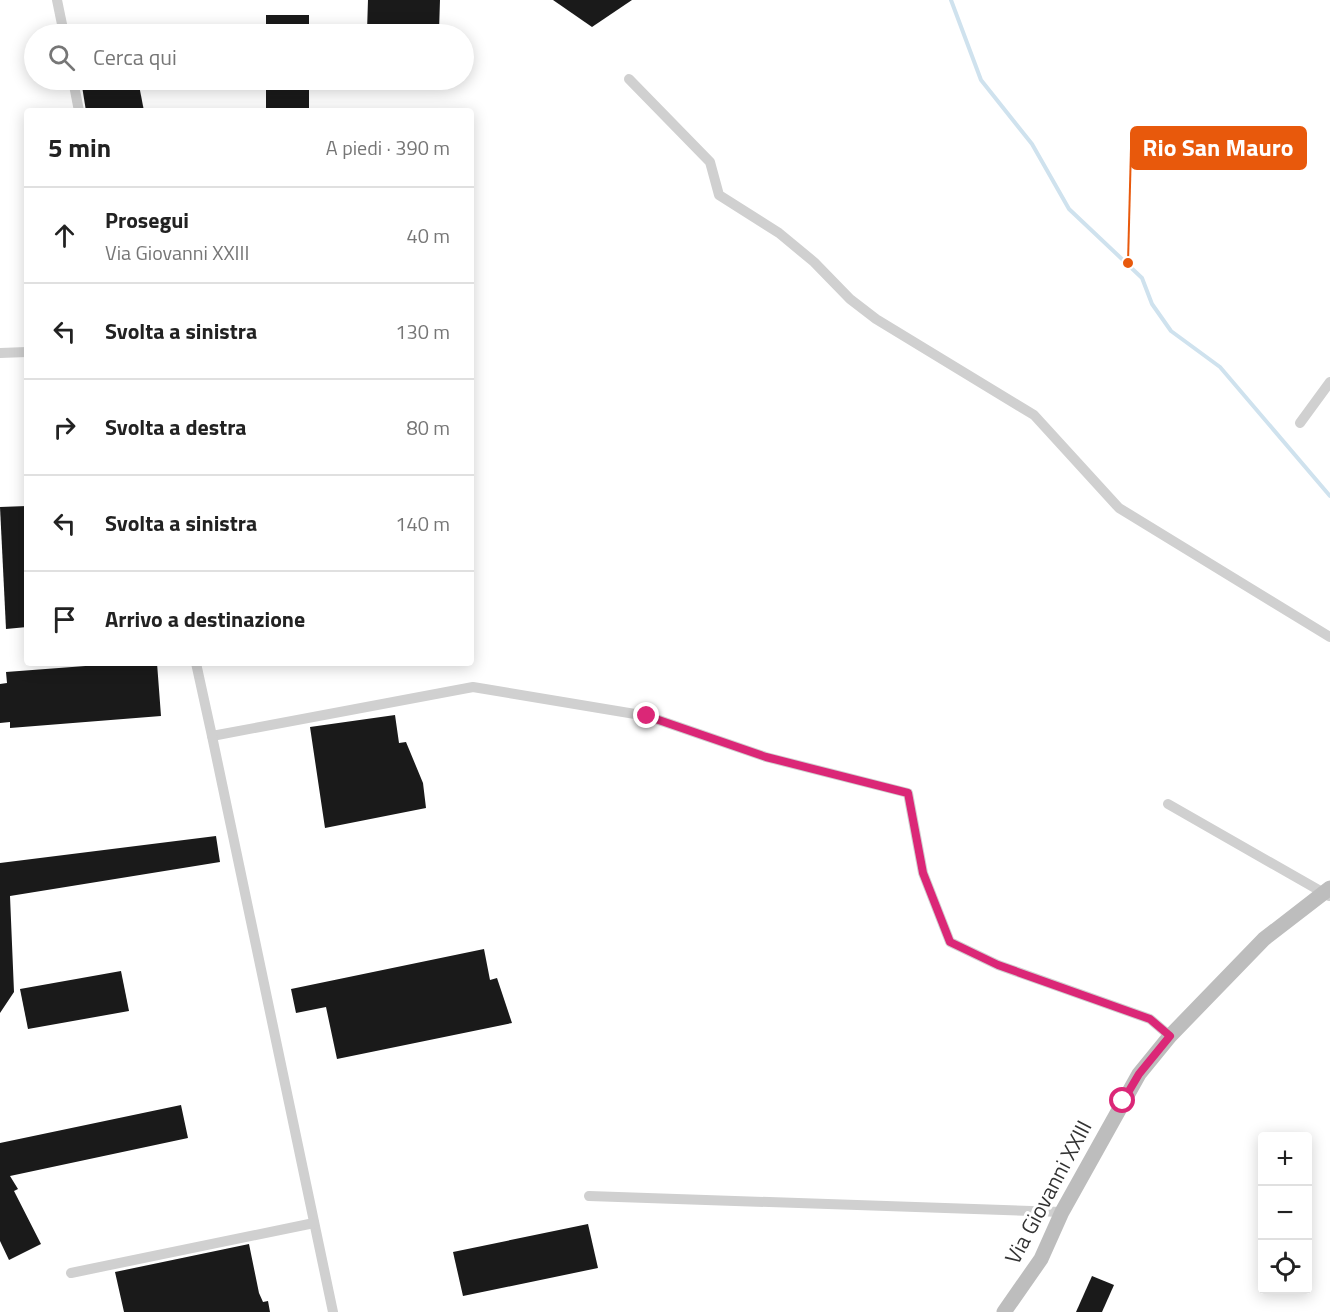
<!DOCTYPE html>
<html lang="it">
<meta charset="utf-8">
<style>
:root{--surface:#fff;--page:#f6f6f6;--text:#222;--muted:#767676;--line:#e0e0e0}
body{margin:0;font-family:"Titillium Web",sans-serif;background:var(--page);color:var(--text)}
.controls{position:absolute;right:18px;bottom:18px;display:grid;overflow:hidden;border-radius:6px;box-shadow:0 3px 15px #0003}
.controls button{width:54px;height:54px;display:grid;place-items:center;padding:0;border:0;border-bottom:2px solid var(--line);background:var(--surface);color:var(--text);font:30px sans-serif}
.stop{position:absolute;width:18px;height:18px;margin:-14px;border:4px solid #db2777;border-radius:50%;background:#fff}
.stop.end{background:#db2777;border-color:#fff;box-shadow:0 2px 6px #0008}
.list{margin:0;padding:0;list-style:none}
h2{display:flex;justify-content:space-between;align-items:center;height:78px;margin:0;padding:0 24px;font-size:26px}
h2 small{font-size:20px;font-weight:400;color:var(--muted)}
.list li{display:grid;grid-template-columns:39px 1fr auto;gap:18px;align-items:center;box-sizing:border-box;height:96px;padding:0 24px;border-top:2px solid var(--line)}
.list b{display:block;font-size:22px;white-space:nowrap}
.list p{margin:0;font-size:20px;white-space:nowrap;color:var(--muted)}
.list em{font-size:20px;font-style:normal;color:var(--muted)}
.icon{flex:none;width:33px;height:33px;fill:none;stroke:currentColor;stroke-width:2;stroke-linecap:round;stroke-linejoin:round}
.map{position:relative;flex:none;width:1330px;height:1312px;overflow:hidden}
.search{position:absolute;background:var(--surface);box-shadow:0 3px 15px #0003;left:24px;top:24px;width:450px;height:66px;display:flex;align-items:center;gap:15px;box-sizing:border-box;padding:0 21px;border-radius:33px;color:var(--muted);font-size:22px}
.panel{position:absolute;background:var(--surface);box-shadow:0 3px 15px #0003;left:24px;top:108px;width:450px;height:558px;border-radius:6px}
.map>svg:first-child{display:block}
.lines{fill:none;stroke-linecap:round;stroke-linejoin:round}
.stream{stroke:#cfe2ee;stroke-width:4}
.building{fill:#1a1a1a}
.minor{stroke:#d0d0d0;stroke-width:10}
.secondary{stroke:#bdbdbd;stroke-width:15}
.route{stroke:#db2777;stroke-width:8}
.labels{text-anchor:middle;dominant-baseline:central;stroke-width:6;stroke-linejoin:round;paint-order:stroke}
.street-label{font-size:22px;fill:#333;stroke:#fff}
.leader{fill:none;stroke:#e8590c;stroke-width:2}
.callout-dot{fill:#e8590c;stroke:#fff;stroke-width:2}
.callout{fill:#e8590c;stroke:#e8590c;stroke-width:2}
.callout-label{font-size:24px;text-anchor:middle;font-weight:bold;fill:#fff}
</style>
<div class="map">
<svg width="1330" height="1312" viewBox="0 0 1330 1312">
<rect width="100%" height="100%" fill="#fff"/>
<g class="lines">
<path class="stream" d="M 951,0 L 981,80 L 1032,144 L 1069,209 L 1142,278 L 1152,304 L 1171,331 L 1220,367 L 1330,496"/>
</g>
<g class="building">
<path d="M 368,0 L 440,0 L 439,31 L 367,31 Z"/>
<path d="M 553,0 L 632,0 L 592,27 Z"/>
<rect x="266" y="15" width="43" height="19"/>
<path d="M 81,80 L 138,80 L 144,111 L 86,111 Z"/>
<rect x="266" y="80" width="43" height="31"/>
<path d="M 27,506 L 27,627 L 6,629 L 0,507 Z"/>
<path d="M 125,663 L 157,663 L 161,716 L 10,728 L 10,722 L 0,723 L 0,684 L 7,683 L 6,672 Z"/>
<path d="M 395,715 L 399,743 L 406,742 L 423,783 L 426,808 L 325,828 L 310,727 Z"/>
<path d="M 216,836 L 220,862 L 10,896 L 14,992 L 0,1013 L 0,863 Z"/>
<path d="M 484,949 L 490,980 L 497,978 L 512,1023 L 337,1059 L 326,1007 L 296,1013 L 291,989 Z"/>
<path d="M 121,971 L 129,1011 L 28,1029 L 20,989 Z"/>
<path d="M 181,1105 L 188,1138 L 10,1176 L 18,1189 L 14,1191 L 41,1244 L 9,1260 L 0,1241 L 0,1143 Z"/>
<path d="M 588,1224 L 598,1268 L 463,1296 L 453,1252 Z"/>
<path d="M 249,1244 L 259,1293 L 263,1302 L 268,1301 L 270,1312 L 124,1312 L 115,1272 Z"/>
<path d="M 1092,1276 L 1114,1285 L 1102,1312 L 1076,1312 Z"/>
</g>
<g class="lines">
<g class="minor">
<path d="M 57,0 L 64,34"/>
<path d="M 629,79 L 710,162 L 719,195 L 779,233 L 814,262 L 850,299 L 876,319 L 1034,415 L 1119,508 L 1330,637"/>
<path d="M 73,80 L 79,111"/>
<path d="M 0,353 L 27,352"/>
<path d="M 1300,423 L 1330,382"/>
<path d="M 196,663 L 212,736 L 473,687 L 647,716 L 766,757 L 908,793 L 923,873 L 950,942 L 998,965 L 1150,1019 L 1170,1036"/>
<path d="M 212,736 L 333,1312"/>
<path d="M 1168,804 L 1329,896"/>
<path d="M 589,1196 L 1062,1212"/>
<path d="M 71,1273 L 314,1223"/>
</g>
<path class="secondary" d="M 1004,1312 L 1041,1259 L 1062,1212 L 1139,1074 L 1170,1036 L 1264,939 L 1330,888"/>
</g>
<g class="lines">
<path class="route" d="M 647,716 L 766,757 L 908,793 L 923,873 L 950,942 L 998,965 L 1150,1019 L 1170,1036 L 1139,1074 L 1123,1101"/>
</g>
<g class="labels">
<g class="street-label">
<text transform="translate(1048 1192) rotate(-62)">Via Giovanni XXIII</text>
</g>
</g>
<path class="leader" d="M1128 263L1131 148"/>
<circle class="callout-dot" cx="1128" cy="263" r="6"/>
<rect class="callout" x="1131" y="127" width="175" height="42" rx="6"/>
<g class="callout-label">
<text x="1218" y="156">Rio San Mauro</text>
</g>
</svg>
<div class="controls">
<button>+</button>
<button>−</button>
<button><svg class="icon" aria-label="locate" viewBox="0 0 24 24"><circle cx="12" cy="12" r="6"/><path d="M12 2v4M12 18v4M2 12h4M18 12h4"/></svg></button>
</div>
<div class="stop" style="left:1123px;top:1101px"></div>
<div class="stop end" style="left:647px;top:716px"></div>
<div class="search"><svg class="icon" aria-label="search" viewBox="0 0 24 24"><circle cx="10" cy="10" r="6"/><path d="M15 15l6 6"/></svg>Cerca qui</div>
<section class="panel">
<h2>5 min<small>A piedi · 390 m</small></h2>
<ul class="list">
<li><svg class="icon" aria-label="ahead" viewBox="0 0 24 24"><path d="M12 20V5M6 11l6-6 6 6"/></svg><div><b>Prosegui</b><p>Via Giovanni XXIII</p></div><em>40 m</em></li>
<li><svg class="icon" aria-label="left" viewBox="0 0 24 24"><path d="M17 20v-9H6M10 6l-5 5 5 5"/></svg><div><b>Svolta a sinistra</b></div><em>130 m</em></li>
<li><svg class="icon" aria-label="right" viewBox="0 0 24 24"><path d="M7 20v-9h11M14 6l5 5-5 5"/></svg><div><b>Svolta a destra</b></div><em>80 m</em></li>
<li><svg class="icon" aria-label="left" viewBox="0 0 24 24"><path d="M17 20v-9H6M10 6l-5 5 5 5"/></svg><div><b>Svolta a sinistra</b></div><em>140 m</em></li>
<li><svg class="icon" aria-label="arrive" viewBox="0 0 24 24"><path d="M6 21V4h12l-3 4 3 4H6"/></svg><div><b>Arrivo a destinazione</b></div></li>
</ul>
</section>
</div>
